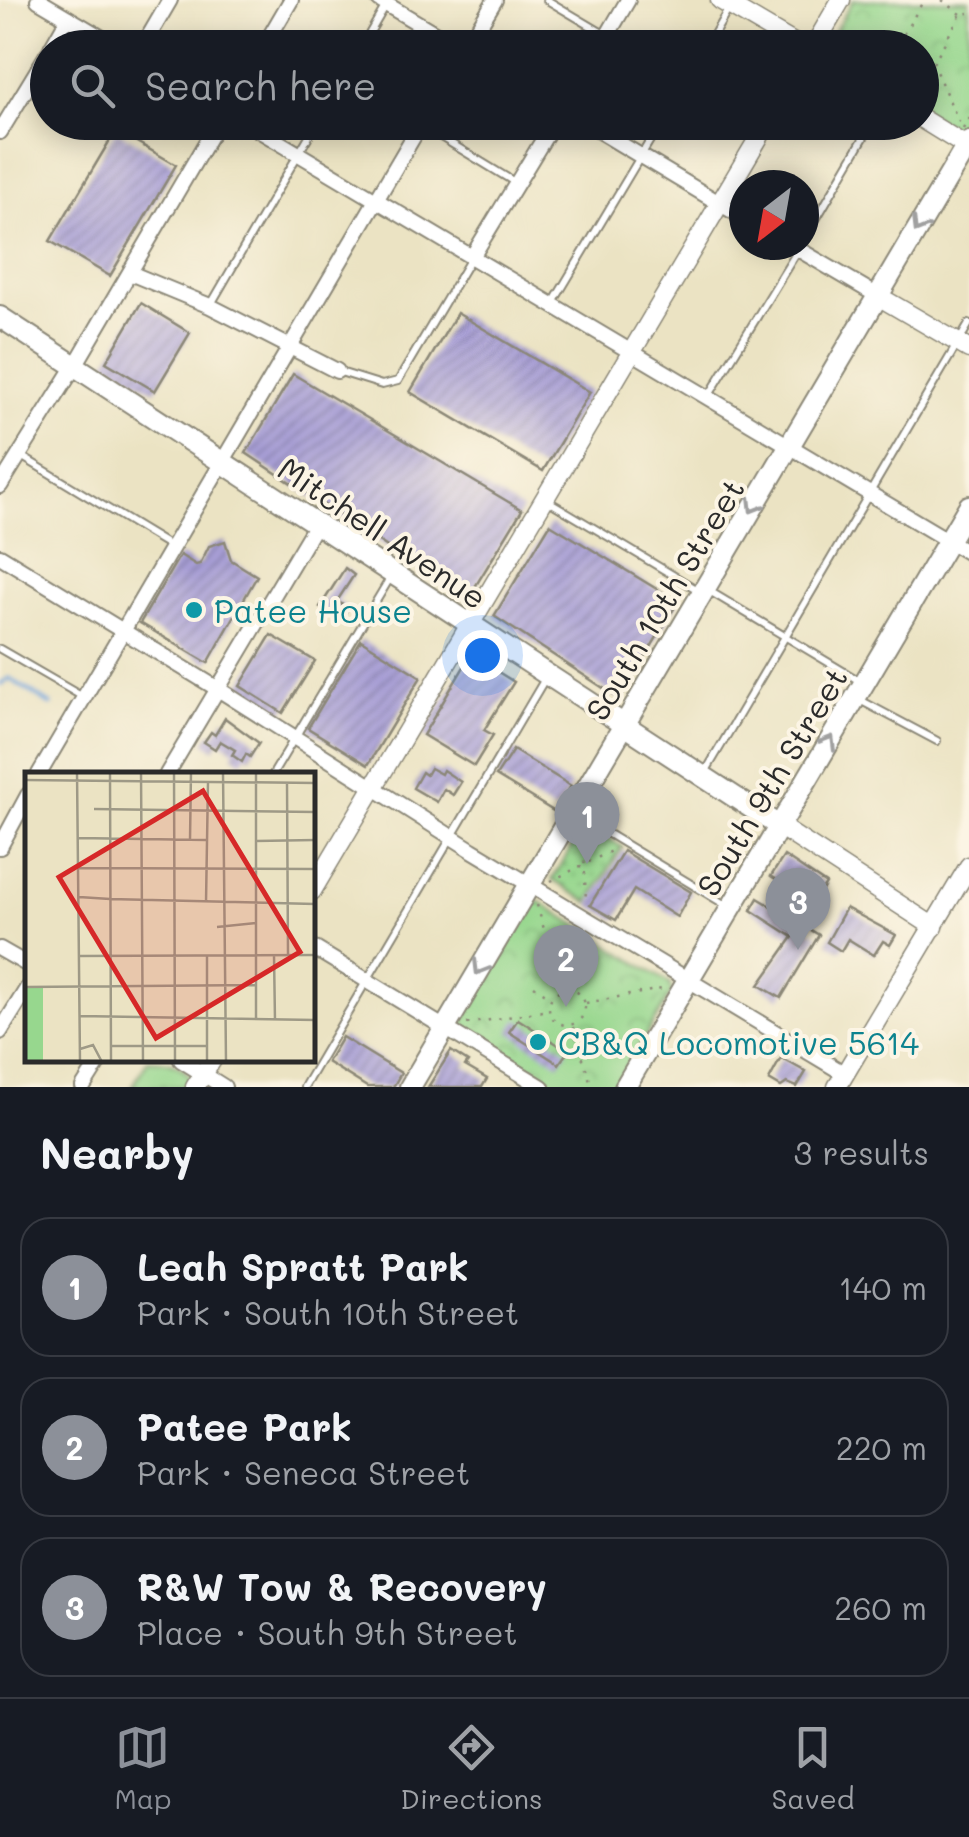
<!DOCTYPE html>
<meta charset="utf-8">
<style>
:root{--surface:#171b24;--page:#20242c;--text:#f1f3f6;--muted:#9ea1a6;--line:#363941;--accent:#8c9099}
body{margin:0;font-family:Mali,sans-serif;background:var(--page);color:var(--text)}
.compass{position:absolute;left:729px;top:170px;width:90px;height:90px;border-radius:50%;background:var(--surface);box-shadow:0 5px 25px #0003;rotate:211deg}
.you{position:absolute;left:482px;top:655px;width:35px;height:35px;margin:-25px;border:8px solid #fff;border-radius:50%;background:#1a73e8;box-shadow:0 0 0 15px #1a73e833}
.badge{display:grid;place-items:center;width:65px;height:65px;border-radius:50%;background:var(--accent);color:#fff;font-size:32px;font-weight:700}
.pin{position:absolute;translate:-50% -82px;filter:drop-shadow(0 2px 5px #0008)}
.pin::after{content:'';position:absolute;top:52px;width:35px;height:30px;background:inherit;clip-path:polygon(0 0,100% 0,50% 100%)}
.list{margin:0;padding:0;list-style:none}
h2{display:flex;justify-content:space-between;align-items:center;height:130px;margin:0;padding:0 40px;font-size:42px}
h2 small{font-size:32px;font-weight:400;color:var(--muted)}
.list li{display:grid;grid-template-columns:65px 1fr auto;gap:30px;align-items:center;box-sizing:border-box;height:140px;margin:0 20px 20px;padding:0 20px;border:2px solid var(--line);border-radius:30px}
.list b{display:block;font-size:38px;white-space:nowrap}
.list p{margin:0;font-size:32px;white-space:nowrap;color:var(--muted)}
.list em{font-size:32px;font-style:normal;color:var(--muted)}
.icon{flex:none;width:55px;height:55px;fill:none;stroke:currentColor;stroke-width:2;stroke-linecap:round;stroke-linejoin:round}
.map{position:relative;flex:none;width:969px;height:1087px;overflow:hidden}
.search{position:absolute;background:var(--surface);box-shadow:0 5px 25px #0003;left:30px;right:30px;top:30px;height:110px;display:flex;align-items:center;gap:25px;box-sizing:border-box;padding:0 35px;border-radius:55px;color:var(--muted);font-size:38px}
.sheet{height:610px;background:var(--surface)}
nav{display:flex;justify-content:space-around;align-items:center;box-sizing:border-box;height:140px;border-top:2px solid var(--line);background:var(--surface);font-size:28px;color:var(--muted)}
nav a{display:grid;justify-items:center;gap:5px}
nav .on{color:var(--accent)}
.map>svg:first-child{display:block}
.grass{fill:url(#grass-tufts);stroke:#61815c;stroke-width:2.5}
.park{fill:url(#park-crowns);stroke:#61815c;stroke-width:2.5}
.garden{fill:url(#garden-dots);stroke:#61815c;stroke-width:2.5}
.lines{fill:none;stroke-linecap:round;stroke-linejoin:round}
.stream{stroke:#6ca2da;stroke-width:4}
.building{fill:url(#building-hatch)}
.service-casing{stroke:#8b8777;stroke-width:10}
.minor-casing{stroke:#8b8777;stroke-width:18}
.tertiary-casing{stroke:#8b8777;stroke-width:21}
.secondary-casing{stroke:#8b8777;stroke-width:24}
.path{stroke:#8b8777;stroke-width:2.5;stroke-dasharray:2.5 8;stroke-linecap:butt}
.service{stroke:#fff;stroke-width:6}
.minor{stroke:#fff;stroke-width:14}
.tertiary{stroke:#fff;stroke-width:18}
.secondary{stroke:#fff;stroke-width:20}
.oneway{stroke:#a0a0a0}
.culture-dot{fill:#0f9aa8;stroke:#fcf5e5;stroke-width:4}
.labels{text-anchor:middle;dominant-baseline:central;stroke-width:8;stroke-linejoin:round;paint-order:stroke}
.street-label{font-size:32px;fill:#2b2b2b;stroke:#fcf5e5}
.culture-label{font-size:32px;fill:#0d838f;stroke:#fcf5e5;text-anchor:start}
.inset-road{fill:none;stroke:#9e9986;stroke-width:2.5}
.view{fill:#d62828;fill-opacity:0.15;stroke:#d62828;stroke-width:5}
.inset-edge{fill:none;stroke:#2b2b2b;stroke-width:5}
</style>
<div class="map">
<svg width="969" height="1087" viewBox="0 0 969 1087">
<defs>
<pattern id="grass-tufts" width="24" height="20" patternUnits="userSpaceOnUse" patternTransform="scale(2.5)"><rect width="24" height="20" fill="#97d78e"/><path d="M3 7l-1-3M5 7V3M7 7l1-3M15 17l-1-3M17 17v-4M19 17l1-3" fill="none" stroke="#82b97b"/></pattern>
<pattern id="park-crowns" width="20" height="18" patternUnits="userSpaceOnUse" patternTransform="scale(2.5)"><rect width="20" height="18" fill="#97d78e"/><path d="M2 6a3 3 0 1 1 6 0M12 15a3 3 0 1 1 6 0" fill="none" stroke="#82b97b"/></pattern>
<pattern id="garden-dots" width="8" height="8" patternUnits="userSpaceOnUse" patternTransform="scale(2.5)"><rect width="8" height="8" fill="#97d78e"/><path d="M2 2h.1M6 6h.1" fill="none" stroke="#82b97b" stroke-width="1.8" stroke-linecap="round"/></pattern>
<pattern id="building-hatch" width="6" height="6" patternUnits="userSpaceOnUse" patternTransform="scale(2.5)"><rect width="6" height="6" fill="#a79ed5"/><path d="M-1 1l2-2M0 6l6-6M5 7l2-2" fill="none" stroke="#8881ad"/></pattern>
</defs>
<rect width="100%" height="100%" fill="#fcf5e5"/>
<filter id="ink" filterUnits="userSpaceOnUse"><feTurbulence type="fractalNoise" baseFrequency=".01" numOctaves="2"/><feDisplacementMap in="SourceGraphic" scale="20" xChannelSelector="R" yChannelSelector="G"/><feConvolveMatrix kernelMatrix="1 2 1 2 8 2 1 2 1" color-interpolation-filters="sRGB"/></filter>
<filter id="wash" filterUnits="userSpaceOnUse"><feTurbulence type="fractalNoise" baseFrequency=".0048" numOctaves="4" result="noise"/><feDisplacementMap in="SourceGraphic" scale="40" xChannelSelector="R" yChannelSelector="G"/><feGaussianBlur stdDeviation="2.25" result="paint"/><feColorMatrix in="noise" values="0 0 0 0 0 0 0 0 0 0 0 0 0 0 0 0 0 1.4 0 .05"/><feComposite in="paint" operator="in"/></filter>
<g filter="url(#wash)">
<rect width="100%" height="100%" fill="#ebe3c3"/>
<path class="grass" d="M 148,1060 C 165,1060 182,1063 191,1079 L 187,1087 L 132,1087 Z"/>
<g class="park">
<path d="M 853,0 L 969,0 L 969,123 L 962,134 L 922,110 L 922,48 L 825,48 Z"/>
<path d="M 540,902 L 669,983 L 672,992 L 615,1087 L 554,1087 L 466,1032 L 462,1022 L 532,903 Z"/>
</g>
<path class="garden" d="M 585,825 L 622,847 L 589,902 L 552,880 Z"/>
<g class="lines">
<path class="stream" d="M 1,684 L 9,678 L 51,705"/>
</g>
<g id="blocks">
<g class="building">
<path d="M 116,130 L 176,165 L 110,276 L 50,241 Z"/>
<path d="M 141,303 L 190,333 L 155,391 L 106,362 Z"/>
<path d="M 457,313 L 590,392 L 543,471 L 410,392 Z"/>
<path d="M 293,374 L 522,510 L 467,600 L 246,453 Z"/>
<path d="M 550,524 L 678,602 L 620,699 L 494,616 Z"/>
<path d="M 225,541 L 231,560 L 257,576 L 208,663 L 140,623 L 180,555 L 196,565 L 200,564 L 209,546 Z"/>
<path d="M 345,568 L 354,575 L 337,601 L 348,608 L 340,620 L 320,607 Z"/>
<path d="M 271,635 L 315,661 L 283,713 L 240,686 Z"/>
<path d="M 361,640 L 421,677 L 368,765 L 308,728 Z"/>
<path d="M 471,655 L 514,682 L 484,730 L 493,735 L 474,766 L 423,735 Z"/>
<path d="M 225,718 L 259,743 L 250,757 L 246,754 L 242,762 L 232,755 L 235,750 L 220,741 L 215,749 L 204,742 L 211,732 L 215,735 Z"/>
<path d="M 513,750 L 571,786 L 555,812 L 496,776 Z"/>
<path d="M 430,768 L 441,774 L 443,770 L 461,782 L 453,795 L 444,789 L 437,802 L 413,788 L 422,772 L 426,775 Z"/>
<path d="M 623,851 L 691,892 L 677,917 L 634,890 L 616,920 L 590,905 Z"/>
<path d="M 784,856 L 826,884 L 814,903 L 771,876 Z"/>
<path d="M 758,898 L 819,935 L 781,998 L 759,985 L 793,937 L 751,910 Z"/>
<path d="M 846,908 L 896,935 L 890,945 L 883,941 L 874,955 L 848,939 L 841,951 L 827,942 Z"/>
<path d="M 518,1019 L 568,1051 L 559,1064 L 509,1032 Z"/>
<path d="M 342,1037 L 401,1073 L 393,1087 L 367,1087 L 327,1062 Z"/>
<path d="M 451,1051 L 468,1062 L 465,1066 L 487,1079 L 482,1087 L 428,1087 Z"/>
<path d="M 781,1058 L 806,1072 L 797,1087 L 787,1083 L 781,1087 L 769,1080 Z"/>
</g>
</g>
</g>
<g filter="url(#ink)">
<use href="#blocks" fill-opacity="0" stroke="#8b8777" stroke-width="2.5"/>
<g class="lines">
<g class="service-casing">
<g id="service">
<path d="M 547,0 L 606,35"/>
<path d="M 361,48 L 386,5"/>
<path d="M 706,48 L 728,10"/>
<path d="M 421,125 L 516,183"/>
<path d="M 804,240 L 873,122"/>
<path d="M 553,303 L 661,122"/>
<path d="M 210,306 L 317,122"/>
<path d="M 337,371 L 382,385 L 398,381 L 471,258"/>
<path d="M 708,397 L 798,250"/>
<path d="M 21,456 L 173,548"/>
<path d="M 545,499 L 698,590"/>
<path d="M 706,589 L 863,683"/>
<path d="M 0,649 L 83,697"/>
<path d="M 858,699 L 937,741"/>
<path d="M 706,771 L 969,324"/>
<path d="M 273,774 L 390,578"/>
<path d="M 577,815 L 729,907"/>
<path d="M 304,1087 L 546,677"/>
</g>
</g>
<g class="minor-casing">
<g id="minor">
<path d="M 38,0 L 119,48"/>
<path d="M 379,0 L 460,48"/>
<path d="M 51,48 L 68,18"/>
<path d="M 142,48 L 170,0"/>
<path d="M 263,48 L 291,0"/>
<path d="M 466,48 L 495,0"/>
<path d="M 600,48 L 628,0"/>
<path d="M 245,122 L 969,553"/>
<path d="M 584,122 L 744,218"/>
<path d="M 0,132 L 48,53"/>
<path d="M 791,245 L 878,296"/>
<path d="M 472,257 L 554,122"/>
<path d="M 130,273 L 210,306 L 337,371"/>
<path d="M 0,486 L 76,364 L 218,122"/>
<path d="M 0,556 L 218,689 L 472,850 L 845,1074"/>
<path d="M 39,774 L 422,122"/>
<path d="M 167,774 L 316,524"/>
<path d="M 0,847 L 28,795"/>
<path d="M 312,947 L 542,1087"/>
<path d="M 0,949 L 28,965"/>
<path d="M 0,1032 L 28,987"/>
<path d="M 181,1060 L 224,1087"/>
<path d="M 83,1087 L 100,1060"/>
</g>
</g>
<g class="tertiary-casing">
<g id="tertiary">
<path d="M 720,0 L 802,48"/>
<path d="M 813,48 L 841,0"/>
<path d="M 922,119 L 969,148"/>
<path d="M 878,296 L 969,349"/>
<path d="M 779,826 L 934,927"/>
<path d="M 312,891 L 768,122"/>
<path d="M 195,1087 L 212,1060"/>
<path d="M 837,1087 L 969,866"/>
</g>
</g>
<g class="secondary-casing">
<g id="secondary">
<path d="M 0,317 L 779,826"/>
<path d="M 410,1087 L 969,142"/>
<path d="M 625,1087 L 969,506"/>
</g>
</g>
<g class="path">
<path d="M 942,0 L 961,14"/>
<path d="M 898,43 L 924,0"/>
<path d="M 855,48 L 898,43 L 904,48"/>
<path d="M 922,58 L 933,65 L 960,124"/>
<path d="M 933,63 L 961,14 L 969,13"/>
<path d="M 963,129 L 969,118"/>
<path d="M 583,830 L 586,902"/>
<path d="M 551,881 L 617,848"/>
<path d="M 537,905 L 561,988"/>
<path d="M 534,986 L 550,997"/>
<circle cx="567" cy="1007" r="18"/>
<path d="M 586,1003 L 667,988"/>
<path d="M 467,1024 L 548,1010"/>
<path d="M 573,1027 L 592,1087"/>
</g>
<use href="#service" class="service"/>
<use href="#minor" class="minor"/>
<use href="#tertiary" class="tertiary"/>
<use href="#secondary" class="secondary"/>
</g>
<defs><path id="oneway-chevron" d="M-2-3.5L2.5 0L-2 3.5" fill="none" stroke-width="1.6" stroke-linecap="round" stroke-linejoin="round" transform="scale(2.5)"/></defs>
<g class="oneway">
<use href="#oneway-chevron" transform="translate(919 226) rotate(121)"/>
<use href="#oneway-chevron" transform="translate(754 506) rotate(121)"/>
<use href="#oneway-chevron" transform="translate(829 742) rotate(-59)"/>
<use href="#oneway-chevron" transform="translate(480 968) rotate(121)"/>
</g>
</g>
<g class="culture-dot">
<circle cx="194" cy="610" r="10"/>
<circle cx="538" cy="1042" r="10"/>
</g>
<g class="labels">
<g class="street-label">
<text transform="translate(383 532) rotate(34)">Mitchell Avenue</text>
<text transform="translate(664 599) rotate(-59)">South 10th Street</text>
<text transform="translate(771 781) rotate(-59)">South 9th Street</text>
</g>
<g class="culture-label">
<text x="214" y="610">Patee House</text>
<text x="558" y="1042">CB&amp;Q Locomotive 5614</text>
</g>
</g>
<g transform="translate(25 772)">
<rect width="290" height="290" fill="#ebe3c3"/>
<path d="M 0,216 L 18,216 L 18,290 L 0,290 Z" fill="#97d78e"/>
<path class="inset-road" d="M 52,0 L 55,290M 85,0 L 86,290M 116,0 L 118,290M 149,0 L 150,290M 198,0 L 201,290M 231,0 L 231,248M 0,8 L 290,11M 262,11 L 263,183M 69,37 L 290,40M 53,66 L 181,68M 165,68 L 166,0M 231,69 L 290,68M 54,96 L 290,97M 54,125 L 85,127M 85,127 L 290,132M 181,130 L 183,10M 192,155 L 231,151M 249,183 L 250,249M 54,184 L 290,183M 182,184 L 182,290M 0,215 L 231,213M 55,244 L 290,248M 289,248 L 290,290M 86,274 L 182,274M 55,277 L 68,273 L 77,290"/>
<path class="view" d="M 178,19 L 275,180 L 131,266 L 34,105 Z"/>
<rect width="290" height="290" class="inset-edge"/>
</g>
</svg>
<svg class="compass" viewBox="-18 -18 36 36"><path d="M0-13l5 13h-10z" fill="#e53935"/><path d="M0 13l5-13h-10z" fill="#9ea1a6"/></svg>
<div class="you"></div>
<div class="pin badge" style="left:587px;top:864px">1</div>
<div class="pin badge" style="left:566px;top:1007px">2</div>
<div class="pin badge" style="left:798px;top:950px">3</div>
<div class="search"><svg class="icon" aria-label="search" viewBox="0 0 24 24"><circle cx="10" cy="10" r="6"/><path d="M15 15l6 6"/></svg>Search here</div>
</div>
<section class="sheet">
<h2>Nearby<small>3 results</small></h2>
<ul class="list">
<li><span class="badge">1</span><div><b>Leah Spratt Park</b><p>Park · South 10th Street</p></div><em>140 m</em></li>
<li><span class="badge">2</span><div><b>Patee Park</b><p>Park · Seneca Street</p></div><em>220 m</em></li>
<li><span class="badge">3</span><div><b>R&amp;W Tow &amp; Recovery</b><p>Place · South 9th Street</p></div><em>260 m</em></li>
</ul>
</section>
<nav>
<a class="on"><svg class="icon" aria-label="map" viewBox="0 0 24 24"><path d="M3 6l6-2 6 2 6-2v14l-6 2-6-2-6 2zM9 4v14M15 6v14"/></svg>Map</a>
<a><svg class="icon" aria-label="directions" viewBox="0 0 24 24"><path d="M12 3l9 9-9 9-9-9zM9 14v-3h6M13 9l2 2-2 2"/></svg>Directions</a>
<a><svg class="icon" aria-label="saved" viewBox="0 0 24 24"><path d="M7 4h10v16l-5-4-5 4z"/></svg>Saved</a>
</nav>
